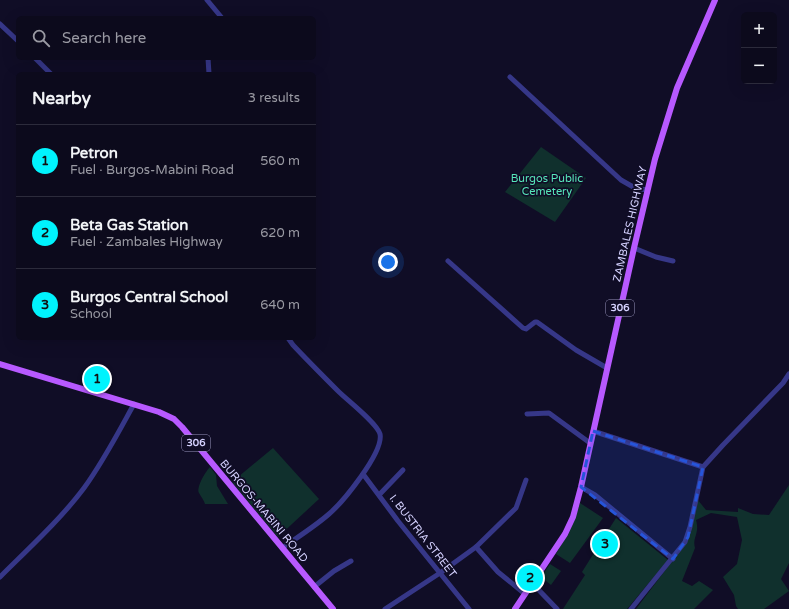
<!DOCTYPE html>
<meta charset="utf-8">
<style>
:root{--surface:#0c0a1c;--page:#151325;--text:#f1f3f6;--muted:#9a9aa3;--line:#2c2b3b;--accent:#00f3fd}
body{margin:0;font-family:"Varela Round",sans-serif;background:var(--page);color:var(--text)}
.controls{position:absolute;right:12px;top:12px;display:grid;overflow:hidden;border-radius:6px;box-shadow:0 4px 16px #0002}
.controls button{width:36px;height:36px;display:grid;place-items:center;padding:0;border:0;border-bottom:1px solid var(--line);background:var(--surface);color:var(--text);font:20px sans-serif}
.you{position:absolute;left:388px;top:262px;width:14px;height:14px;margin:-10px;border:3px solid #fff;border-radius:50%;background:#1a73e8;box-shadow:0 0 0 6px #1a73e833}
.badge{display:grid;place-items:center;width:26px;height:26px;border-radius:50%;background:var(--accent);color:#111;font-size:13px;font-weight:700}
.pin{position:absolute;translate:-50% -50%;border:2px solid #fff;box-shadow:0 1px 4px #0006}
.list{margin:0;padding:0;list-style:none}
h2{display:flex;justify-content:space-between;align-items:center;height:52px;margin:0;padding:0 16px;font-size:17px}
h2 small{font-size:13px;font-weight:400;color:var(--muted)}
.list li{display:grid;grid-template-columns:26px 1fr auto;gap:12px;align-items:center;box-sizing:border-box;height:72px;padding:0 16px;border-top:1px solid var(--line)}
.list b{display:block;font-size:15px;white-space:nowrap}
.list p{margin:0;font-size:13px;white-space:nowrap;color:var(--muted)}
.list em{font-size:13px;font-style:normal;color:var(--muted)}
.icon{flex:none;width:22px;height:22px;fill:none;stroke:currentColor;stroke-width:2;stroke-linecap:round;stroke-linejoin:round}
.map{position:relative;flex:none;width:789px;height:609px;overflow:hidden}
.search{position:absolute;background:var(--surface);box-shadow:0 4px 16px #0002;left:16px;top:16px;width:300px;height:44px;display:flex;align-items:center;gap:10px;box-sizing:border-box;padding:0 14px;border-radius:6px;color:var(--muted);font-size:15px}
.panel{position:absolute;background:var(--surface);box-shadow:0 4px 16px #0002;left:16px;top:72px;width:300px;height:268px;border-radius:6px}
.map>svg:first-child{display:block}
.green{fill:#10302d}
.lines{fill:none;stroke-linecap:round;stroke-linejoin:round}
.minor{stroke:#363788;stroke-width:5}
.major{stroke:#b759ff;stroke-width:6}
.marked{fill:#2655da;fill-opacity:0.2;stroke:#2655da;stroke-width:3;stroke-dasharray:8 5;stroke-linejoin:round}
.labels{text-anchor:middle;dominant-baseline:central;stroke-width:3.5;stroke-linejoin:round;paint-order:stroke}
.shield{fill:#100d26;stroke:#9a97be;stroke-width:1}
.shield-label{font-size:10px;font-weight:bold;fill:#d5d2ff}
.park-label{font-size:11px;fill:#57e7ba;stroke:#100d26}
.street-label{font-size:11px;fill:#d5d2ff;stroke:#100d26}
</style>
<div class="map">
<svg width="789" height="609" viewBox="0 0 789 609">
<rect width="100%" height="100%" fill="#100d26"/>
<g class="green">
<path d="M 541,147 L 586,178 L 555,222 L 505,192 Z"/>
<path d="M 273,448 L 319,499 L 278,537 L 232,482 Z"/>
<path d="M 210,467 L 216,475 L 217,486 L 228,504 L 205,504 C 204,500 201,497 199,493 C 196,487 206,471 210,467 Z"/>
<path d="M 789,485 L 789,563 L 781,579 L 789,591 L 764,609 L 738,609 L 736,606 L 734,595 L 723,577 L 737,564 L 742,540 L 737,517 L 711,513 L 696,520 C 700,534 692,537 695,548 L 682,581 L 692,586 L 699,581 L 713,590 L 694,609 L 636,609 L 682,548 L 693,521 L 694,520 L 693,520 L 697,499 L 706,510 L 738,512 L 738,508 L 753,514 L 769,515 Z"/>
<path d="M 580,503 L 603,518 L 570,563 L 556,554 C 566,537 575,521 580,503 Z"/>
<path d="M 616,518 L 668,560 L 627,609 L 563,609 L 585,575 L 582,572 Z"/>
<path d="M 550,564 L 561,571 L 551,585 L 541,577 Z"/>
</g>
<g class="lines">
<g class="minor">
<path d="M 207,0 L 222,18"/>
<path d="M 0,24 L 18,41"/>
<path d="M 35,58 L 51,74"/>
<path d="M 208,58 L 209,74"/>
<path d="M 510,77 L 621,180 L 635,188 L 647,190"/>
<path d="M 634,248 L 656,257 L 673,261"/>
<path d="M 448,261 L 523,328 L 526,329 L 535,322 L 537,322 L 576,350 L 607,368"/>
<path d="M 527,414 L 549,413 L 590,443"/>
<path d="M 593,431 L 703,467"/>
<path d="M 363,474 L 398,521 L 469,609"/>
<path d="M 581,487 L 595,495 L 673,559"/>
<path d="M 379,495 L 403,470"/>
<path d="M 476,547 L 498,572 L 525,594"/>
<path d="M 282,548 C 298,537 314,527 329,514 C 343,502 384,452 380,434 C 377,423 347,400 338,391 C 323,376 308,361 293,345 L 288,338"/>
<path d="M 0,577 C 27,550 61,519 84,488 C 103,462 118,433 134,404"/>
<path d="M 532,583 L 557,609"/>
<path d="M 314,587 L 334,571 L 351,561"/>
<path d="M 385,609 L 440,573 L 476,547 L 516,508 L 526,480"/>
<path d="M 631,609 L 685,542 L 690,527 L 703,467 L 723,445 L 783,383 L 789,374"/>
</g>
<g class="major">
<path d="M 0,364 L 159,412 L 174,419 L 182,427 L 333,609"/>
<path d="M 515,609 L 565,534 L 573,517 L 581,487 L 634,248 L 655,159 L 677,88 L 715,0"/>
</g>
</g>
<path class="marked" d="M 593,431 L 703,467 L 688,537 L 673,559 L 581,487 Z"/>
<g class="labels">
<g class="shield">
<rect x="606" y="300" width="28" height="16" rx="3"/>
<rect x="182" y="435" width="28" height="16" rx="3"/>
</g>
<g class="shield-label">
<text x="620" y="308">306</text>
<text x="196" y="443">306</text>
</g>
<g class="park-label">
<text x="547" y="178">Burgos Public<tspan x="547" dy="13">Cemetery</tspan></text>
</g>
<g class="street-label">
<text transform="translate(630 224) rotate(-77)">ZAMBALES HIGHWAY</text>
<text transform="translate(264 511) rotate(50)">BURGOS-MABINI ROAD</text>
<text transform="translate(423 536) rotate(52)">I. BUSTRIA STREET</text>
</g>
</g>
</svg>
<div class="controls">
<button>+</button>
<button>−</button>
</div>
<div class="you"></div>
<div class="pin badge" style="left:97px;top:379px">1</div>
<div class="pin badge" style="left:530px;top:578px">2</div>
<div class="pin badge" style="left:605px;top:544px">3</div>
<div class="search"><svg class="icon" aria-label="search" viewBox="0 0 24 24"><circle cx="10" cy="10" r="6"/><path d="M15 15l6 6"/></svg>Search here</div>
<section class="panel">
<h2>Nearby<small>3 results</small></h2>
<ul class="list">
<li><span class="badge">1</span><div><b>Petron</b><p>Fuel · Burgos-Mabini Road</p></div><em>560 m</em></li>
<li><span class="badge">2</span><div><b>Beta Gas Station</b><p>Fuel · Zambales Highway</p></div><em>620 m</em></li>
<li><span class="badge">3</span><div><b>Burgos Central School</b><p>School</p></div><em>640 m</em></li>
</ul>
</section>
</div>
